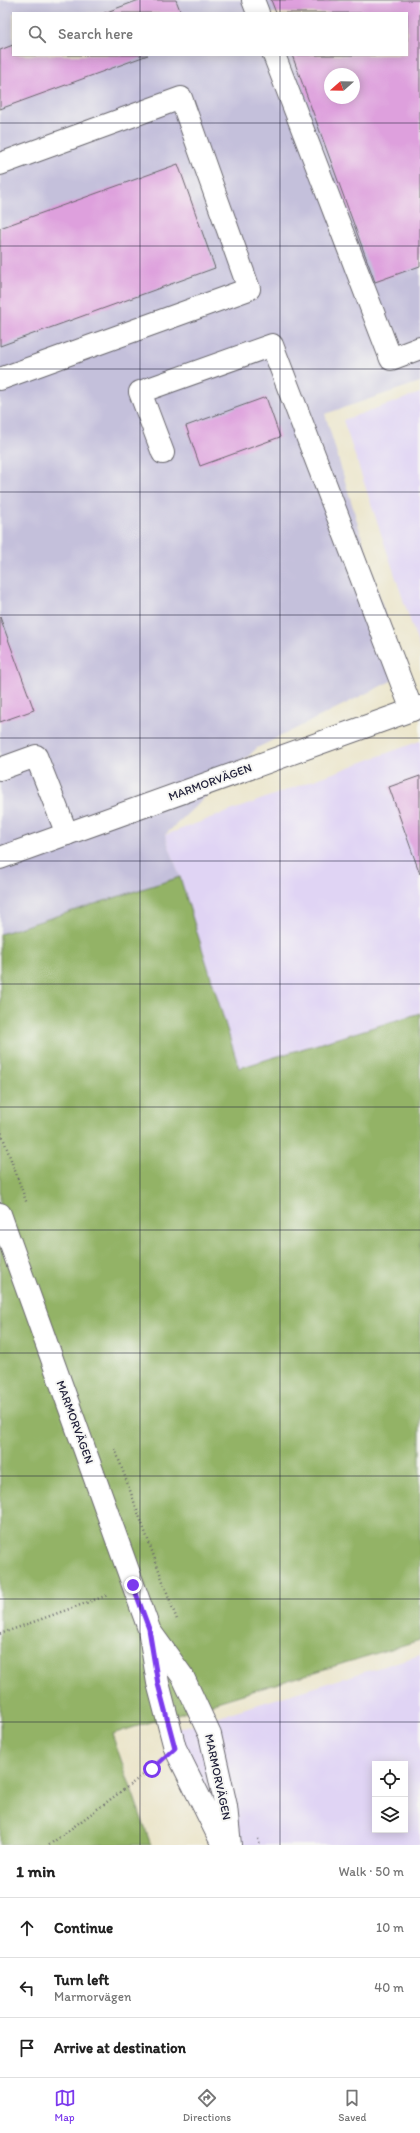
<!DOCTYPE html>
<meta charset="utf-8">
<style>
:root{--surface:#fff;--page:#f6f6f6;--text:#222;--muted:#767676;--line:#e0e0e0;--accent:#7c3aed}
body{margin:0;font-family:Itim,sans-serif;background:var(--page);color:var(--text)}
.controls{position:absolute;right:12px;bottom:12px;display:grid;overflow:hidden;border-radius:0px;box-shadow:0 2px 10px #0003}
.controls button{width:36px;height:36px;display:grid;place-items:center;padding:0;border:0;border-bottom:1px solid var(--line);background:var(--surface);color:var(--text);font:20px sans-serif}
.compass{position:absolute;left:324px;top:68px;width:36px;height:36px;border-radius:50%;background:var(--surface);box-shadow:0 2px 10px #0003;rotate:250deg}
.stop{position:absolute;width:12px;height:12px;margin:-9px;border:3px solid #7c3aed;border-radius:50%;background:#fff}
.stop.end{background:#7c3aed;border-color:#fff;box-shadow:0 1px 4px #0008}
.list{margin:0;padding:0;list-style:none}
h2{display:flex;justify-content:space-between;align-items:center;height:52px;margin:0;padding:0 16px;font-size:17px}
h2 small{font-size:13px;font-weight:400;color:var(--muted)}
.list li{display:grid;grid-template-columns:26px 1fr auto;gap:12px;align-items:center;box-sizing:border-box;height:60px;padding:0 16px;border-top:1px solid var(--line)}
.list b{display:block;font-size:15px;white-space:nowrap}
.list p{margin:0;font-size:13px;white-space:nowrap;color:var(--muted)}
.list em{font-size:13px;font-style:normal;color:var(--muted)}
.icon{flex:none;width:22px;height:22px;fill:none;stroke:currentColor;stroke-width:2;stroke-linecap:round;stroke-linejoin:round}
.map{position:relative;flex:none;width:420px;height:1845px;overflow:hidden}
.search{position:absolute;background:var(--surface);box-shadow:0 2px 10px #0003;left:12px;right:12px;top:12px;height:44px;display:flex;align-items:center;gap:10px;box-sizing:border-box;padding:0 14px;border-radius:0px;color:var(--muted);font-size:15px}
.sheet{height:232px;background:var(--surface)}
nav{display:flex;justify-content:space-around;align-items:center;box-sizing:border-box;height:56px;border-top:1px solid var(--line);background:var(--surface);font-size:11px;color:var(--muted)}
nav a{display:grid;justify-items:center;gap:2px}
nav .on{color:var(--accent)}
.map>svg:first-child{display:block}
.built{fill:#e0d4f4;fill-rule:evenodd}
.industrial{fill:#c4c0db;fill-rule:evenodd}
.forest{fill:#93b366;stroke:#5a6a50}
.building{fill:#dea0dd;fill-rule:evenodd}
.lines{fill:none;stroke-linecap:round;stroke-linejoin:round}
.minor-casing{stroke:#68666d;stroke-width:24}
.path{stroke:#68666d;stroke-width:2.5;stroke-dasharray:1 3;stroke-linecap:butt}
.minor{stroke:#fff;stroke-width:22}
.route{stroke:#7c3aed;stroke-width:5}
.grid{fill:none;stroke:#22223b;stroke-width:1;stroke-opacity:0.55}
.labels{text-anchor:middle;dominant-baseline:central;stroke-width:4;stroke-linejoin:round;paint-order:stroke}
.street-label{font-size:12px;fill:#22223b;stroke:#f6f6f2}
</style>
<div class="map">
<svg width="420" height="1845" viewBox="0 0 420 1845">
<rect width="100%" height="100%" fill="#f6f6f2"/>
<filter id="ink" filterUnits="userSpaceOnUse"><feTurbulence type="fractalNoise" baseFrequency=".025" numOctaves="2"/><feDisplacementMap in="SourceGraphic" scale="8" xChannelSelector="R" yChannelSelector="G"/><feConvolveMatrix kernelMatrix="1 2 1 2 8 2 1 2 1" color-interpolation-filters="sRGB"/></filter>
<filter id="wash" filterUnits="userSpaceOnUse"><feTurbulence type="fractalNoise" baseFrequency=".012" numOctaves="4" result="noise"/><feDisplacementMap in="SourceGraphic" scale="16" xChannelSelector="R" yChannelSelector="G"/><feGaussianBlur stdDeviation="0.9" result="paint"/><feColorMatrix in="noise" values="0 0 0 0 0 0 0 0 0 0 0 0 0 0 0 0 0 1.4 0 .05"/><feComposite in="paint" operator="in"/></filter>
<g filter="url(#wash)">
<rect width="100%" height="100%" fill="#ebe5ca"/>
<g class="built">
<path d="M 420,393 L 420,650 L 343,420 Z"/>
<path d="M 420,741 L 420,1013 L 239,1068 L 180,877 L 165,835 Z"/>
<path d="M 420,1655 L 420,1845 L 214,1845 L 173,1730 ZM 375,1764 L 405,1764 L 405,1830 L 375,1830 Z"/>
</g>
<path class="industrial" d="M 0,0 L 420,0 L 420,382 L 325,414 L 403,675 L 257,748 L 165,835 L 180,877 L 0,934 ZM 13,13 L 407,13 L 407,55 L 13,55 ZM 330,74 L 354,74 L 354,98 L 330,98 Z"/>
<path class="forest" d="M 180,877 L 239,1068 L 420,1013 L 420,1640 L 112,1734 L 151,1845 L 0,1845 L 0,934 Z"/>
<g id="blocks">
<g class="building">
<path d="M 139,0 L 176,0 L 181,13 L 104,13 Z"/>
<path d="M 271,0 L 420,0 L 420,266 L 375,282 L 292,55 L 407,55 L 407,13 L 276,13 ZM 330,74 L 354,74 L 354,98 L 330,98 Z"/>
<path d="M 13,45 L 13,55 L 148,55 L 0,109 L 0,50 Z"/>
<path d="M 178,164 L 215,268 L 0,346 L 0,228 Z"/>
<path d="M 266,397 L 280,437 L 200,466 L 186,426 Z"/>
<path d="M 0,617 L 34,710 L 0,722 Z"/>
<path d="M 420,776 L 420,874 L 389,787 Z"/>
</g>
</g>
</g>
<g filter="url(#ink)">
<use href="#blocks" fill-opacity="0" stroke="#68666d" stroke-width="1"/>
<g class="lines">
<g class="minor-casing">
<g id="minor">
<path d="M 253,0 L 258,13"/>
<path d="M 274,55 L 391,359 L 420,348"/>
<path d="M 0,164 L 181,98 L 249,289 L 0,379"/>
<path d="M 163,453 L 140,392 L 272,345 L 412,710"/>
<path d="M 0,769 L 36,756 L 67,834"/>
<path d="M 0,858 L 420,707"/>
<path d="M 0,1214 L 149,1629 L 158,1683 L 175,1748 L 223,1845"/>
<path d="M 152,1634 L 183,1677 L 210,1735 L 226,1806 L 230,1845"/>
</g>
</g>
<g class="path">
<path d="M 0,1129 L 27,1204"/>
<path d="M 115,1449 L 177,1620"/>
<path d="M 0,1634 L 108,1595"/>
<path d="M 258,1839 L 260,1845"/>
<path d="M 49,1845 L 154,1767"/>
</g>
<use href="#minor" class="minor"/>
</g>
</g>
<g class="lines" filter="url(#ink)">
<path class="route" d="M 133,1585 L 149,1629 L 158,1684 L 175,1748 L 152,1769"/>
</g>
<path class="grid" d="M 140,0 L 140,13M 280,0 L 280,13M 140,55 L 140,1845M 280,55 L 280,1845M 0,123 L 420,123M 0,246 L 420,246M 0,369 L 420,369M 0,492 L 420,492M 0,615 L 420,615M 0,738 L 420,738M 0,861 L 420,861M 0,984 L 420,984M 0,1107 L 420,1107M 0,1230 L 420,1230M 0,1353 L 420,1353M 0,1476 L 420,1476M 0,1599 L 420,1599M 0,1722 L 420,1722"/>
<g class="labels">
<g class="street-label">
<text transform="translate(210 782) rotate(-20)">MARMORVÄGEN</text>
<text transform="translate(75 1422) rotate(70)">MARMORVÄGEN</text>
<text transform="translate(218 1777) rotate(78)">MARMORVÄGEN</text>
</g>
</g>
</svg>
<div class="controls">
<button><svg class="icon" aria-label="locate" viewBox="0 0 24 24"><circle cx="12" cy="12" r="6"/><path d="M12 2v4M12 18v4M2 12h4M18 12h4"/></svg></button>
<button><svg class="icon" aria-label="layers" viewBox="0 0 24 24"><path d="M12 4l9 5-9 5-9-5zM3 14l9 5 9-5"/></svg></button>
</div>
<svg class="compass" viewBox="-18 -18 36 36"><path d="M0-13l5 13h-10z" fill="#e53935"/><path d="M0 13l5-13h-10z" fill="#767676"/></svg>
<div class="stop" style="left:152px;top:1769px"></div>
<div class="stop end" style="left:133px;top:1585px"></div>
<div class="search"><svg class="icon" aria-label="search" viewBox="0 0 24 24"><circle cx="10" cy="10" r="6"/><path d="M15 15l6 6"/></svg>Search here</div>
</div>
<section class="sheet">
<h2>1 min<small>Walk · 50 m</small></h2>
<ul class="list">
<li><svg class="icon" aria-label="ahead" viewBox="0 0 24 24"><path d="M12 20V5M6 11l6-6 6 6"/></svg><div><b>Continue</b></div><em>10 m</em></li>
<li><svg class="icon" aria-label="left" viewBox="0 0 24 24"><path d="M17 20v-9H6M10 6l-5 5 5 5"/></svg><div><b>Turn left</b><p>Marmorvägen</p></div><em>40 m</em></li>
<li><svg class="icon" aria-label="arrive" viewBox="0 0 24 24"><path d="M6 21V4h12l-3 4 3 4H6"/></svg><div><b>Arrive at destination</b></div></li>
</ul>
</section>
<nav>
<a class="on"><svg class="icon" aria-label="map" viewBox="0 0 24 24"><path d="M3 6l6-2 6 2 6-2v14l-6 2-6-2-6 2zM9 4v14M15 6v14"/></svg>Map</a>
<a><svg class="icon" aria-label="directions" viewBox="0 0 24 24"><path d="M12 3l9 9-9 9-9-9zM9 14v-3h6M13 9l2 2-2 2"/></svg>Directions</a>
<a><svg class="icon" aria-label="saved" viewBox="0 0 24 24"><path d="M7 4h10v16l-5-4-5 4z"/></svg>Saved</a>
</nav>
